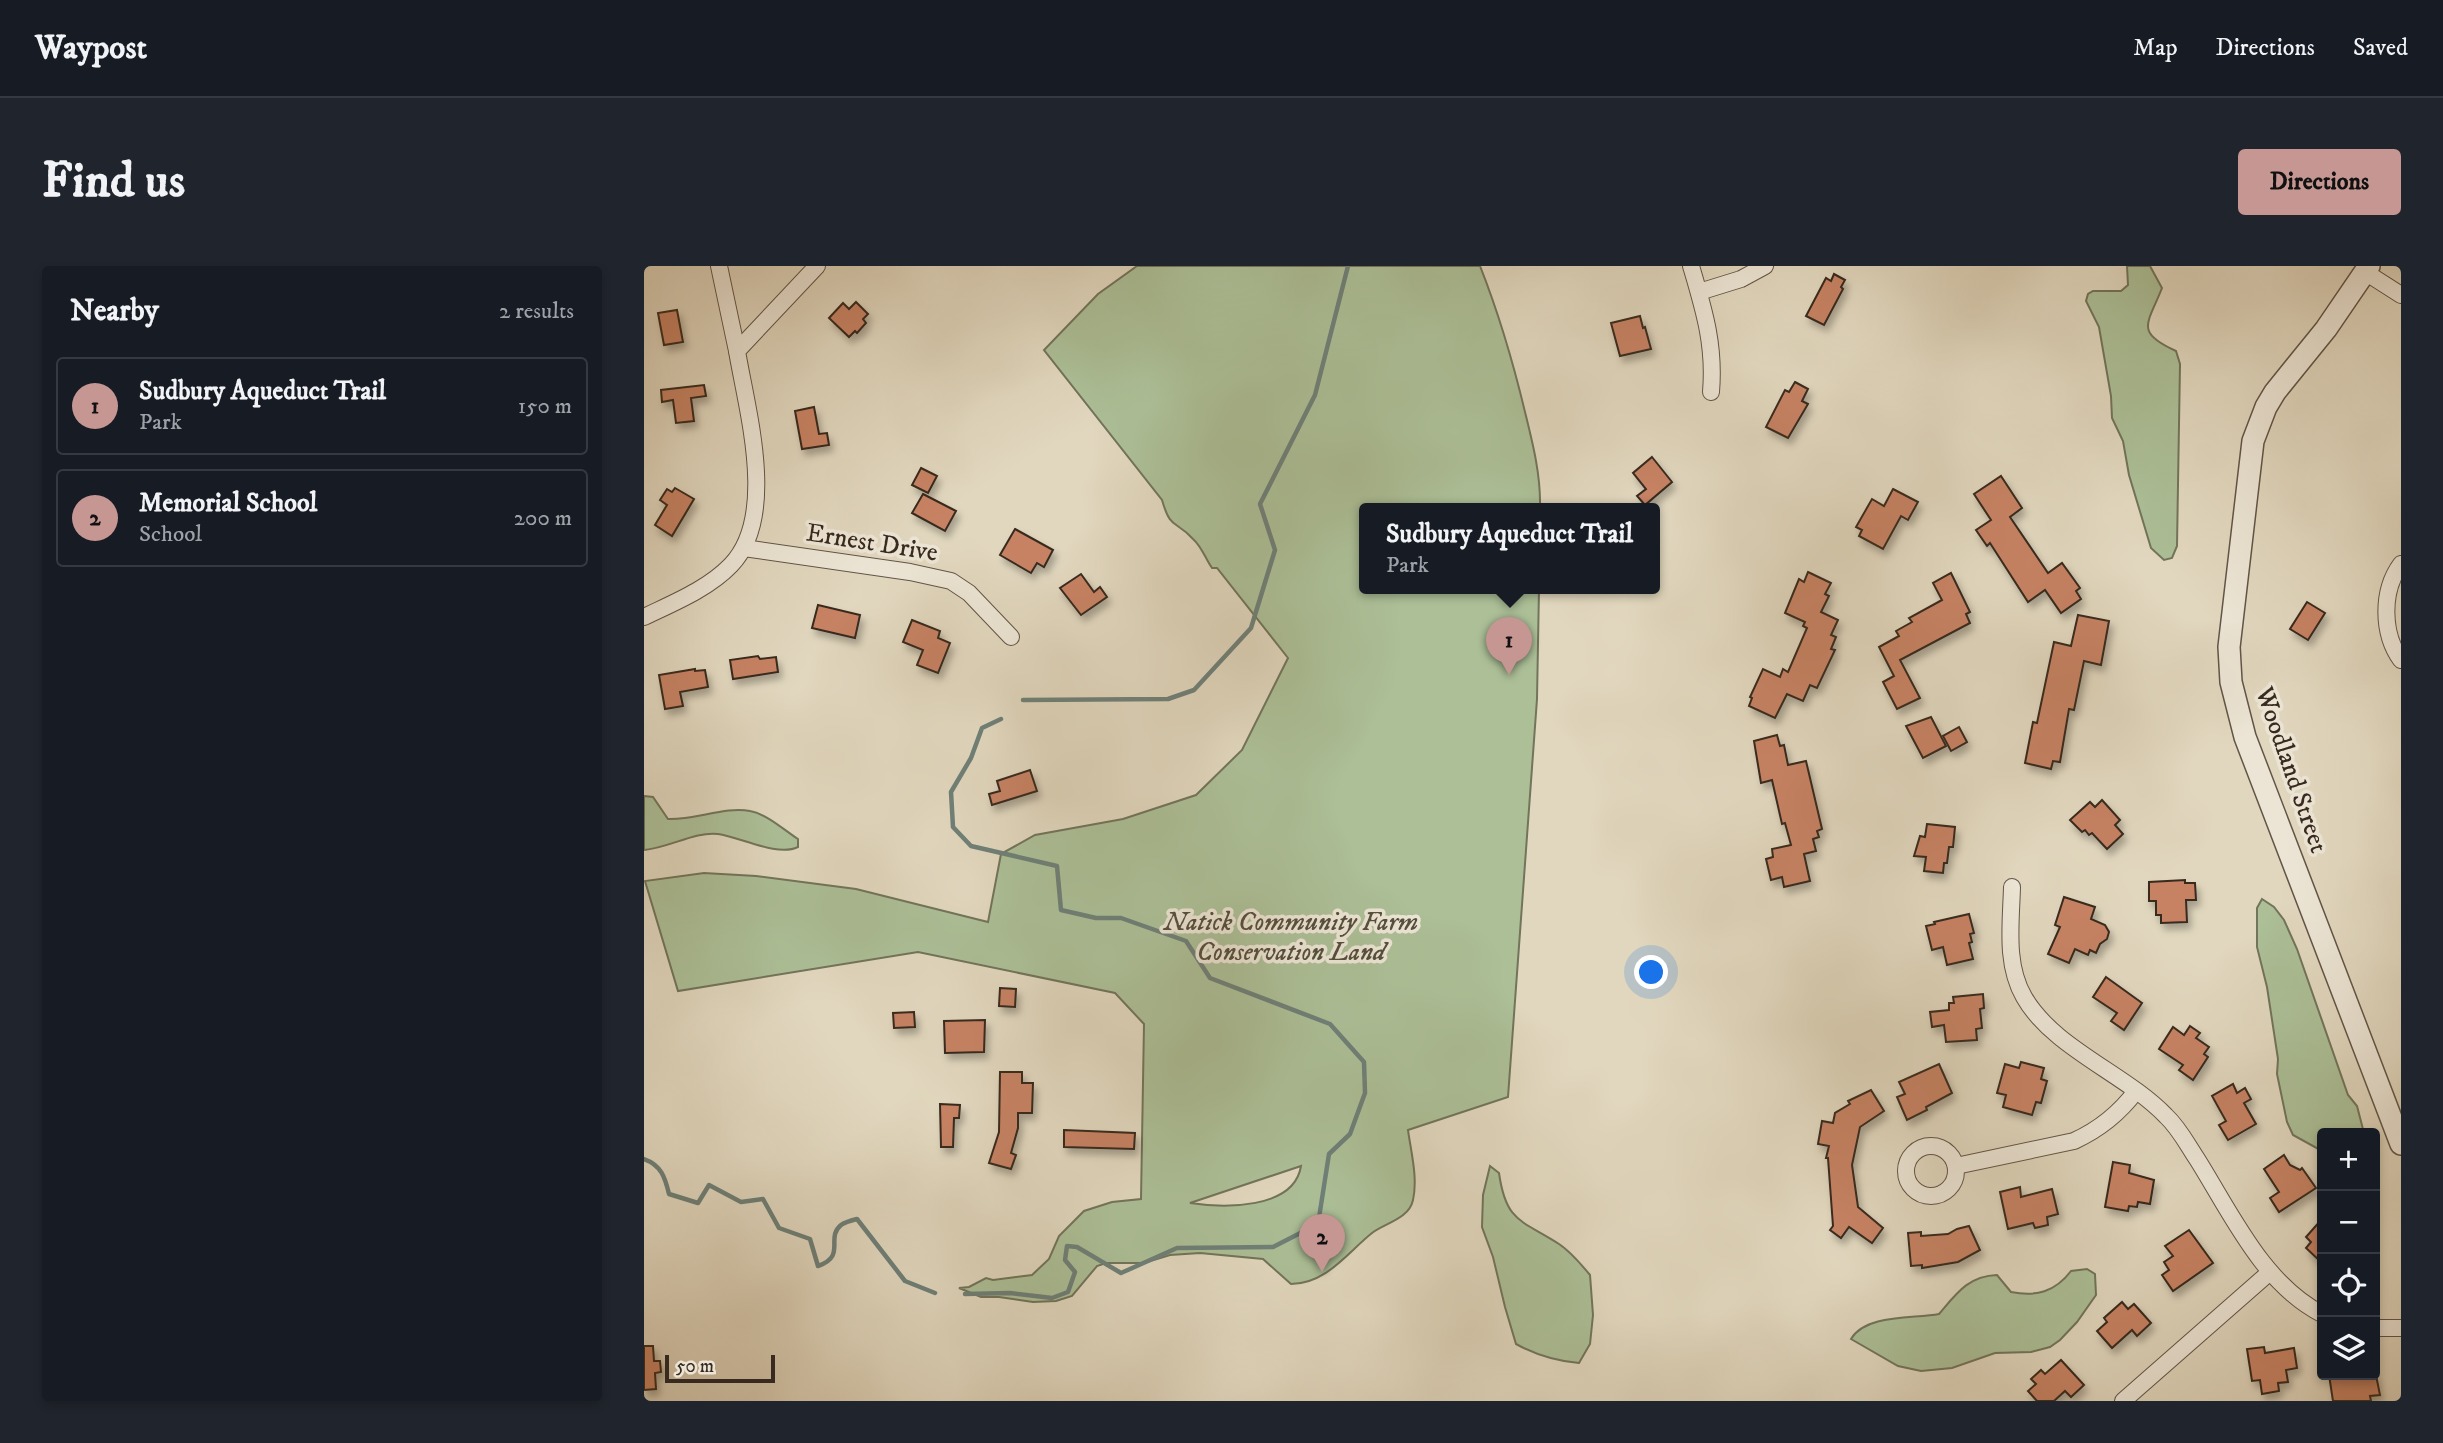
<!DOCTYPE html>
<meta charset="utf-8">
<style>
:root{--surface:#171b24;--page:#20242c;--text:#f1f3f6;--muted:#9ea1a6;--line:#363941;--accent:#c59692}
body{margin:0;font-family:"IM FELL DW Pica",serif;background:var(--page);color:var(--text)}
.controls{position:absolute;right:21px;bottom:21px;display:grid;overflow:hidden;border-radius:7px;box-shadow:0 4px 10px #0003}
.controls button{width:63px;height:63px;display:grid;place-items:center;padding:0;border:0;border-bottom:2px solid var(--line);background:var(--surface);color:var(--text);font:35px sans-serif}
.scale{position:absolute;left:21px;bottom:18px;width:110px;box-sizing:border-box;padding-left:7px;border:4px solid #382a1f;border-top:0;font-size:19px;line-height:24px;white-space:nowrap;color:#382a1f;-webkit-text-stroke:5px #ece5d5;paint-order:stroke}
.you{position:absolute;left:1008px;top:707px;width:24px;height:24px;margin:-18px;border:5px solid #fff;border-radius:50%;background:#1a73e8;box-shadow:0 0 0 10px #1a73e833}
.badge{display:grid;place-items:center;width:46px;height:46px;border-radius:50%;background:var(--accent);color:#111;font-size:23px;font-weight:700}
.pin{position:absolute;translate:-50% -58px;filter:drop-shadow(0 2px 4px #0008)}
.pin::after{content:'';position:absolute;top:37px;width:24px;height:21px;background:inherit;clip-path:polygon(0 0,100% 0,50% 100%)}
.popup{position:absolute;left:715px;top:237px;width:301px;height:91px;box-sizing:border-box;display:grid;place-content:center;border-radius:7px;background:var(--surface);filter:drop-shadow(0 2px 5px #0005);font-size:23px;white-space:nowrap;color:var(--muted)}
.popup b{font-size:26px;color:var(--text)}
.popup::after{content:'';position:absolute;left:50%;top:100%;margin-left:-14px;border:14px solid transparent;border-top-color:var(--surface)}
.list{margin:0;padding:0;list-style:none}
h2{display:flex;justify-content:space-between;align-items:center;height:91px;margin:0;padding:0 28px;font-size:30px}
h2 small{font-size:23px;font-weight:400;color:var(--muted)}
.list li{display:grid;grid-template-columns:46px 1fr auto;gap:21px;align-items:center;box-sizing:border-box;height:98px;margin:0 14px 14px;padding:0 14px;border:2px solid var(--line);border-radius:7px}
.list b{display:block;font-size:26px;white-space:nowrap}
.list p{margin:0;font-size:23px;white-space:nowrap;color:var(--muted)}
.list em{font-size:23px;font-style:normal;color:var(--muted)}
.icon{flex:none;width:38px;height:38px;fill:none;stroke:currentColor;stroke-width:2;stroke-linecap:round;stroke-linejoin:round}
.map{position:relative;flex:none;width:1757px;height:1135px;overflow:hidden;border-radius:7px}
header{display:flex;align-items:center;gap:42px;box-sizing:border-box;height:98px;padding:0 35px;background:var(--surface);border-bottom:2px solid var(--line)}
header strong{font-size:33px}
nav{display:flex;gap:38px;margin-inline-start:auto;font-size:24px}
.intro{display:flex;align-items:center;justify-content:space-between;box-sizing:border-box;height:168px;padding:0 42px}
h1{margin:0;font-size:49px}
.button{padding:18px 32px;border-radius:7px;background:var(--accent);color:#111;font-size:24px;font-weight:700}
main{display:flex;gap:42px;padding:0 42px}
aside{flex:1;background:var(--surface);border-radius:7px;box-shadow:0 4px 10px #0003}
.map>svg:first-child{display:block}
.green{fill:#acbf97;stroke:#72745b;stroke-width:2;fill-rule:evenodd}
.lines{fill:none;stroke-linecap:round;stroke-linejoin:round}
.stream{stroke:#6f8078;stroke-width:4.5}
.building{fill:#c68264;stroke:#382a1f;stroke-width:2;filter:url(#shadow)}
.minor-casing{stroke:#625547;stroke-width:18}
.tertiary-casing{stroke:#625547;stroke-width:24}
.minor{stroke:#ece5d5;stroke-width:16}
.tertiary{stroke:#ece5d5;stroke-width:21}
.labels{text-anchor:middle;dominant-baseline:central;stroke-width:7;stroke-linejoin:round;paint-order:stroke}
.street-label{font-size:26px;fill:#382a1f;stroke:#ece5d5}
.park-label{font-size:26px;font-style:italic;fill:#554f3d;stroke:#ece5d5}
</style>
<header>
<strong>Waypost</strong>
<nav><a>Map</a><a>Directions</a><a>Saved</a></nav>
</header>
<div class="intro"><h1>Find us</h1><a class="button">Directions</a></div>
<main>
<aside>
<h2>Nearby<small>2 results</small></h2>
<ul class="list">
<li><span class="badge">1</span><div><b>Sudbury Aqueduct Trail</b><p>Park</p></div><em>150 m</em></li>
<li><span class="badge">2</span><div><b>Memorial School</b><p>School</p></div><em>200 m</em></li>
</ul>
</aside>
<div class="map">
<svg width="1757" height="1135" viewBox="0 0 1757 1135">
<defs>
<filter id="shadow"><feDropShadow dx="3.5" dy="6" stdDeviation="3.5" flood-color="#0004"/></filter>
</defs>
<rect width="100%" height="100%" fill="#e1d7be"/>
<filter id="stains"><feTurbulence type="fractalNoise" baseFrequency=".00286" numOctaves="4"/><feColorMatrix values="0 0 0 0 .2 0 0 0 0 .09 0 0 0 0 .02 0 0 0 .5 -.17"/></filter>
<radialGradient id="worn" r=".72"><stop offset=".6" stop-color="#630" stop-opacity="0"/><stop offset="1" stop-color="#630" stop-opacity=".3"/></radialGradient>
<g class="green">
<path d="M 493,0 L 836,0 C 855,48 869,96 881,146 C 889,178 897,210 896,243 L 720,243 L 720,323 L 895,323 L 893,433 L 864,831 L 764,864 C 767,886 774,912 769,934 C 765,953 741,957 728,967 C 703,987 682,1018 647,1018 L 619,993 L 556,987 L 526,989 L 500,997 L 462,997 L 453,1000 L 428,1030 L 412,1035 L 389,1036 L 355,1031 L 337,1031 L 315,1022 L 325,1021 L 342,1012 L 349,1014 L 388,1009 L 405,993 L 415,970 L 440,945 L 468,936 L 497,933 L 500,758 L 471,727 L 274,686 L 34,725 L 1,615 L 60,607 L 112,610 L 212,623 L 344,656 L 357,588 L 391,569 L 479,553 L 552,529 L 598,484 L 644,392 L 573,302 L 568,302 C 561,292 558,281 549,273 C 531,253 527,265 518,234 L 400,84 L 454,28 ZM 657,900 C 650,944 579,942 546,937 Z"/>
<path d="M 1483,0 L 1506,0 L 1518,22 C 1504,58 1490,66 1532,85 L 1536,98 L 1533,280 L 1528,292 L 1520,294 L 1507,282 L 1485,209 L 1479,175 L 1468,152 L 1467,130 L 1455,61 L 1442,35 L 1444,28 L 1449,25 L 1477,25 L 1484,19 Z"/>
<path d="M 0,530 L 9,531 L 24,553 C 51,554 82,540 106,545 C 123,548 140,564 154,573 L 154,581 C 133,591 96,571 74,568 C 52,565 24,582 0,584 Z"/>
<path d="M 1618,633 L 1630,641 L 1640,654 L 1653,683 L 1704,829 L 1713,840 L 1720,867 L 1678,867 L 1678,885 L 1649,869 L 1643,856 L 1633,808 L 1634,793 L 1623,721 L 1613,681 L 1613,642 Z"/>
<path d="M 846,900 L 855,907 C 862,957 878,954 915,978 C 927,986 937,998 946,1009 L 949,1049 L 946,1078 L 935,1097 C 912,1095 892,1089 872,1078 L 861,1041 L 849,991 L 838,961 L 839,929 Z"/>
<path d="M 1443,1003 L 1451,1008 L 1452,1029 L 1433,1056 L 1416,1074 L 1406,1081 L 1387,1086 L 1351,1087 L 1308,1102 L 1277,1105 L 1254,1100 L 1207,1073 C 1222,1048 1269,1053 1295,1048 C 1312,1028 1324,1010 1353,1009 L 1367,1026 C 1392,1031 1411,1026 1427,1005 Z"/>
</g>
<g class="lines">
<g class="stream">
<path d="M 379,434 L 524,433 L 550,424 L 607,362 L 631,284 L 616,238 L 671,129 L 704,0"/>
<path d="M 0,893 C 17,899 21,911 25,928 L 54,937 L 65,919 L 97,936 L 119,933 L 135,962 L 166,973 L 174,1000 C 203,990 181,972 197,959 C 201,956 209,954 213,953 L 261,1015 L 291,1027"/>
<path d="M 321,1028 L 366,1027 L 408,1032 L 424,1026 L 431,1006 L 421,994 L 423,980 L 433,981 L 477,1007 L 533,982 L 629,981 L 674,958 L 685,888 L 706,868 L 721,827 L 720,796 L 686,758 L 566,712 L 542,675 L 477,652 L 452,652 L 417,644 L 413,600 L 327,580 L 309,561 L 307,526 L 327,492 L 338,462 L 357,453"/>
</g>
</g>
<g class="building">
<path d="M 1190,8 L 1201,14 L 1197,21 L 1199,23 L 1180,59 L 1162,50 L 1182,12 L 1187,15 Z"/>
<path d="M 212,36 L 224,48 L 219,53 L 222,57 L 213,67 L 211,65 L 205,71 L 185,52 L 199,37 L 205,43 Z"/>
<path d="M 33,44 L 39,76 L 20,79 L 14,47 Z"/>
<path d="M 996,50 L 999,62 L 1001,61 L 1007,83 L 976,90 L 967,57 Z"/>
<path d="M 1151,116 L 1164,123 L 1158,135 L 1164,138 L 1144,172 L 1122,161 L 1141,124 L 1145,126 Z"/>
<path d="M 60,119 L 62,130 L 47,132 L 50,155 L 32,157 L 29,134 L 18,136 L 17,124 Z"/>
<path d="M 170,141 L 175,168 L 183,167 L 185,179 L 158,183 L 151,145 Z"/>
<path d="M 1008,191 L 1028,216 L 1001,239 L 993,230 L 1002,223 L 989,207 Z"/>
<path d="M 277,202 L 293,210 L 284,227 L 268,219 Z"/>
<path d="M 1357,210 L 1378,242 L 1366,251 L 1404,307 L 1418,297 L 1436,322 L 1432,325 L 1437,333 L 1417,347 L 1401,324 L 1384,336 L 1346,277 L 1343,280 L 1332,264 L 1347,254 L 1330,228 Z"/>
<path d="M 31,222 L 50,233 L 28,270 L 11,259 L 23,239 L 16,234 L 23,223 L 28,226 Z"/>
<path d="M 1249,223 L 1274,236 L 1264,254 L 1257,250 L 1239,283 L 1215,270 L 1218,264 L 1212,261 L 1228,233 L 1240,240 Z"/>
<path d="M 279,228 L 312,245 L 301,265 L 268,247 Z"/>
<path d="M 371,263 L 409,284 L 400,301 L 393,297 L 387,307 L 356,289 Z"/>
<path d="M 1164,306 L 1187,317 L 1181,328 L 1185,330 L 1177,346 L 1194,354 L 1187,369 L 1192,371 L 1187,383 L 1191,384 L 1173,422 L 1166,419 L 1159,435 L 1143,428 L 1131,452 L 1105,440 L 1108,432 L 1106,431 L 1119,403 L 1136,411 L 1139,403 L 1144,406 L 1163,362 L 1159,360 L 1161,356 L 1141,347 L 1155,313 L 1160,316 Z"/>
<path d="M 1307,307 L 1326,346 L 1322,348 L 1326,357 L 1256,394 L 1276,432 L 1253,443 L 1239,416 L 1250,410 L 1235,381 L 1255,370 L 1252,365 L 1268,356 L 1265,352 L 1298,334 L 1289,317 Z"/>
<path d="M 437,308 L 450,326 L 456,321 L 463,331 L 437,349 L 416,322 Z"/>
<path d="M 1663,336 L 1681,347 L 1664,374 L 1646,363 Z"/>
<path d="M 174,339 L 216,349 L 211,372 L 168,362 Z"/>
<path d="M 1434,349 L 1465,355 L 1457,399 L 1440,395 L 1430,444 L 1425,443 L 1416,496 L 1409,495 L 1407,503 L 1381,497 L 1389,456 L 1393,457 L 1410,376 L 1427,380 Z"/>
<path d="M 268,354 L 296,365 L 294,372 L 306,377 L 294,407 L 273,399 L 279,384 L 259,376 Z"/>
<path d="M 114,390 L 116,393 L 132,391 L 134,406 L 89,413 L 86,394 Z"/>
<path d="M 51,403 L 51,405 L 61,404 L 64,421 L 36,426 L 39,440 L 21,443 L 15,409 Z"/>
<path d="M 1287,451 L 1302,480 L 1279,492 L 1262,460 Z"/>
<path d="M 1315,461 L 1323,476 L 1307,485 L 1299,470 Z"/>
<path d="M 1133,469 L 1136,480 L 1140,479 L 1144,499 L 1162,495 L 1178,563 L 1173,565 L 1175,571 L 1169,573 L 1172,585 L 1160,588 L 1166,615 L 1140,621 L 1138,611 L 1127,614 L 1122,593 L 1129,591 L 1128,583 L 1147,579 L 1141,557 L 1138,558 L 1128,514 L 1117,517 L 1110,475 Z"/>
<path d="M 386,504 L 393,525 L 348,539 L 345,528 L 356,525 L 353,515 Z"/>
<path d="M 1458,534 L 1476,554 L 1471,559 L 1479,568 L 1463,583 L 1448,567 L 1445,569 L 1441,564 L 1438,566 L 1426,554 L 1446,536 L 1451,541 Z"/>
<path d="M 1283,558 L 1311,561 L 1309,581 L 1305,581 L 1303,597 L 1300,597 L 1299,607 L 1280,605 L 1282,591 L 1270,590 L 1276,570 L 1281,571 Z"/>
<path d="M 1541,614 L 1541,617 L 1551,617 L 1552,634 L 1542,634 L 1543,656 L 1517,657 L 1517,649 L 1512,649 L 1512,635 L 1505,635 L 1505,616 Z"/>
<path d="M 1420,631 L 1451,641 L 1447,653 L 1461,659 L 1465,666 L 1463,673 L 1456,678 L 1452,687 L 1446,684 L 1444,689 L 1431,683 L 1425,697 L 1404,688 L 1416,661 L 1411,659 Z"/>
<path d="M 1325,648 L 1330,667 L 1326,668 L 1328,676 L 1325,677 L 1329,693 L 1303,699 L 1299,681 L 1288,684 L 1282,660 L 1291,658 L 1290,656 Z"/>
<path d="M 1462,711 L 1498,737 L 1480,764 L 1467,755 L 1473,747 L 1449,731 Z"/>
<path d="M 356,722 L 372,723 L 371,741 L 355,740 Z"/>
<path d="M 1339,728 L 1340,742 L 1336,743 L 1338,762 L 1332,763 L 1333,774 L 1302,776 L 1300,759 L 1288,761 L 1286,746 L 1305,744 L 1305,737 L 1310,737 L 1309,731 Z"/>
<path d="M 270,746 L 271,761 L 250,762 L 249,747 Z"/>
<path d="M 341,754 L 340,786 L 301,787 L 300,755 Z"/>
<path d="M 1546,760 L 1556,767 L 1552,772 L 1565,781 L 1560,788 L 1564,791 L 1549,814 L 1535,804 L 1539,799 L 1515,783 L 1529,761 L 1540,769 Z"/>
<path d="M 1377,796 L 1400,802 L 1397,813 L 1403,815 L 1397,837 L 1392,836 L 1388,849 L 1359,841 L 1362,829 L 1353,827 L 1361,798 L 1375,802 Z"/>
<path d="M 1295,798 L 1308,827 L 1282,841 L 1283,844 L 1263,854 L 1253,831 L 1261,828 L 1255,816 Z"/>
<path d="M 356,806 L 378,806 L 378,817 L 389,817 L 388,847 L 374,847 L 374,862 L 367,887 L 372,889 L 367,903 L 345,897 L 355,866 Z"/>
<path d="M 1589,818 L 1593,827 L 1601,822 L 1607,833 L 1600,837 L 1612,858 L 1584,874 L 1575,859 L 1582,855 L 1568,830 Z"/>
<path d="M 1227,824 L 1240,845 L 1216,861 L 1208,899 L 1214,941 L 1239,962 L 1228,977 L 1205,961 L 1197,972 L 1186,964 L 1189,960 L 1184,892 L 1182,892 L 1185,880 L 1174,878 L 1178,855 L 1189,857 L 1191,847 L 1206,838 L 1204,835 Z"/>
<path d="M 296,838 L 316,839 L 315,852 L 310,852 L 309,881 L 297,881 Z"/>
<path d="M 420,864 L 491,867 L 490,883 L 420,881 Z"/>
<path d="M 1640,889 L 1646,899 L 1656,904 L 1658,902 L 1672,922 L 1635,946 L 1626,932 L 1635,926 L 1620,903 Z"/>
<path d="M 1469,896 L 1486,899 L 1485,907 L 1510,914 L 1506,938 L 1494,936 L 1493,941 L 1485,940 L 1484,945 L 1461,941 Z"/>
<path d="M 1376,921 L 1377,931 L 1408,923 L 1414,948 L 1403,951 L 1404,959 L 1391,962 L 1389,957 L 1364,963 L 1356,926 Z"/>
<path d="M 1678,953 L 1678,997 L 1662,982 L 1667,976 L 1662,971 Z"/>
<path d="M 1325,960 L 1336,984 L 1314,996 L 1278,1002 L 1278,999 L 1267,1000 L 1264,967 L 1277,966 L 1277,970 L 1304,968 L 1313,963 Z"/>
<path d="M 1545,964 L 1569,997 L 1529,1025 L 1518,1009 L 1525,1004 L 1520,996 L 1529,990 L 1521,980 Z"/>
<path d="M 1478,1036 L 1484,1043 L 1490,1038 L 1507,1057 L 1493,1070 L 1488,1064 L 1468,1082 L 1453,1065 L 1463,1056 L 1460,1052 Z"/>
<path d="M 0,1080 L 9,1080 L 10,1095 L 16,1095 L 17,1106 L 11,1107 L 12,1123 L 0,1124 Z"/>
<path d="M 1620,1081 L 1621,1087 L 1650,1082 L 1653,1102 L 1642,1104 L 1644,1116 L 1634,1117 L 1635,1125 L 1618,1128 L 1616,1114 L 1608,1115 L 1603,1083 Z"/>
<path d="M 1417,1094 L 1440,1119 L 1427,1131 L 1421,1125 L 1410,1135 L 1393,1135 L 1384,1125 L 1392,1118 L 1387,1113 L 1397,1104 L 1401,1108 Z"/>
<path d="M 1685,1109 L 1732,1109 L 1736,1129 L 1726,1130 L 1727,1135 L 1689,1135 Z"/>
</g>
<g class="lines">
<g class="minor-casing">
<g id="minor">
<path d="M 75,0 L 93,85"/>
<path d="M 1047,0 C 1060,44 1071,79 1067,126"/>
<path d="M 1721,6 L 1757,29"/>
<path d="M 1055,26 L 1097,13 L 1121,0"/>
<path d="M 100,282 L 266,306 L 307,315 L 325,327 L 367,371"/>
<path d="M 1757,298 C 1737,325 1738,368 1757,394"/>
<path d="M 0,351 C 29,337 64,323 87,299 C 134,250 103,145 93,85 L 173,0"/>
<path d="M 1368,621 C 1367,658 1361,698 1380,731 C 1409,782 1482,808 1522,850 C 1535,862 1543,878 1553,893 C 1587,947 1619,1018 1678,1048"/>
<circle cx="1287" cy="905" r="25"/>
<path d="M 1312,900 L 1430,875 C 1456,863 1475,848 1492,825"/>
<path d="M 1731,1062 L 1757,1062"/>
<path d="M 1479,1135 L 1626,1006"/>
</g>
</g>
<g class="tertiary-casing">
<path id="tertiary" d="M 1725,0 L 1682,63 L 1631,126 L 1622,141 L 1609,175 L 1585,381 L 1587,416 L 1601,471 L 1757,878"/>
</g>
<use href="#minor" class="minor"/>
<use href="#tertiary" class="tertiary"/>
</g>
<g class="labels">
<g class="street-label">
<text transform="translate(228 277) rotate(9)">Ernest Drive</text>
<text transform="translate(1647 504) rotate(71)">Woodland Street</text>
</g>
<g class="park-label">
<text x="647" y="656">Natick Community Farm<tspan x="647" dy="30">Conservation Land</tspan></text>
</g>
</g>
<rect width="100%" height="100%" filter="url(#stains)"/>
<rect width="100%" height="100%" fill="url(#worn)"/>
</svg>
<div class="controls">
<button>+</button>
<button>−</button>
<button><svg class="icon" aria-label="locate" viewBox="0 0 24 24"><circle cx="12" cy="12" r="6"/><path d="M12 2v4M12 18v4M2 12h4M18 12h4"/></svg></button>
<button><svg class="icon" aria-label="layers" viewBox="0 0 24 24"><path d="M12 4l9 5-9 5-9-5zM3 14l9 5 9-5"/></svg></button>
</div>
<div class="scale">50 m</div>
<div class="you"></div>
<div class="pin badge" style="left:865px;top:409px">1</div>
<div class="popup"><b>Sudbury Aqueduct Trail</b>Park</div>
<div class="pin badge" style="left:678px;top:1006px">2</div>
</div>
</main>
